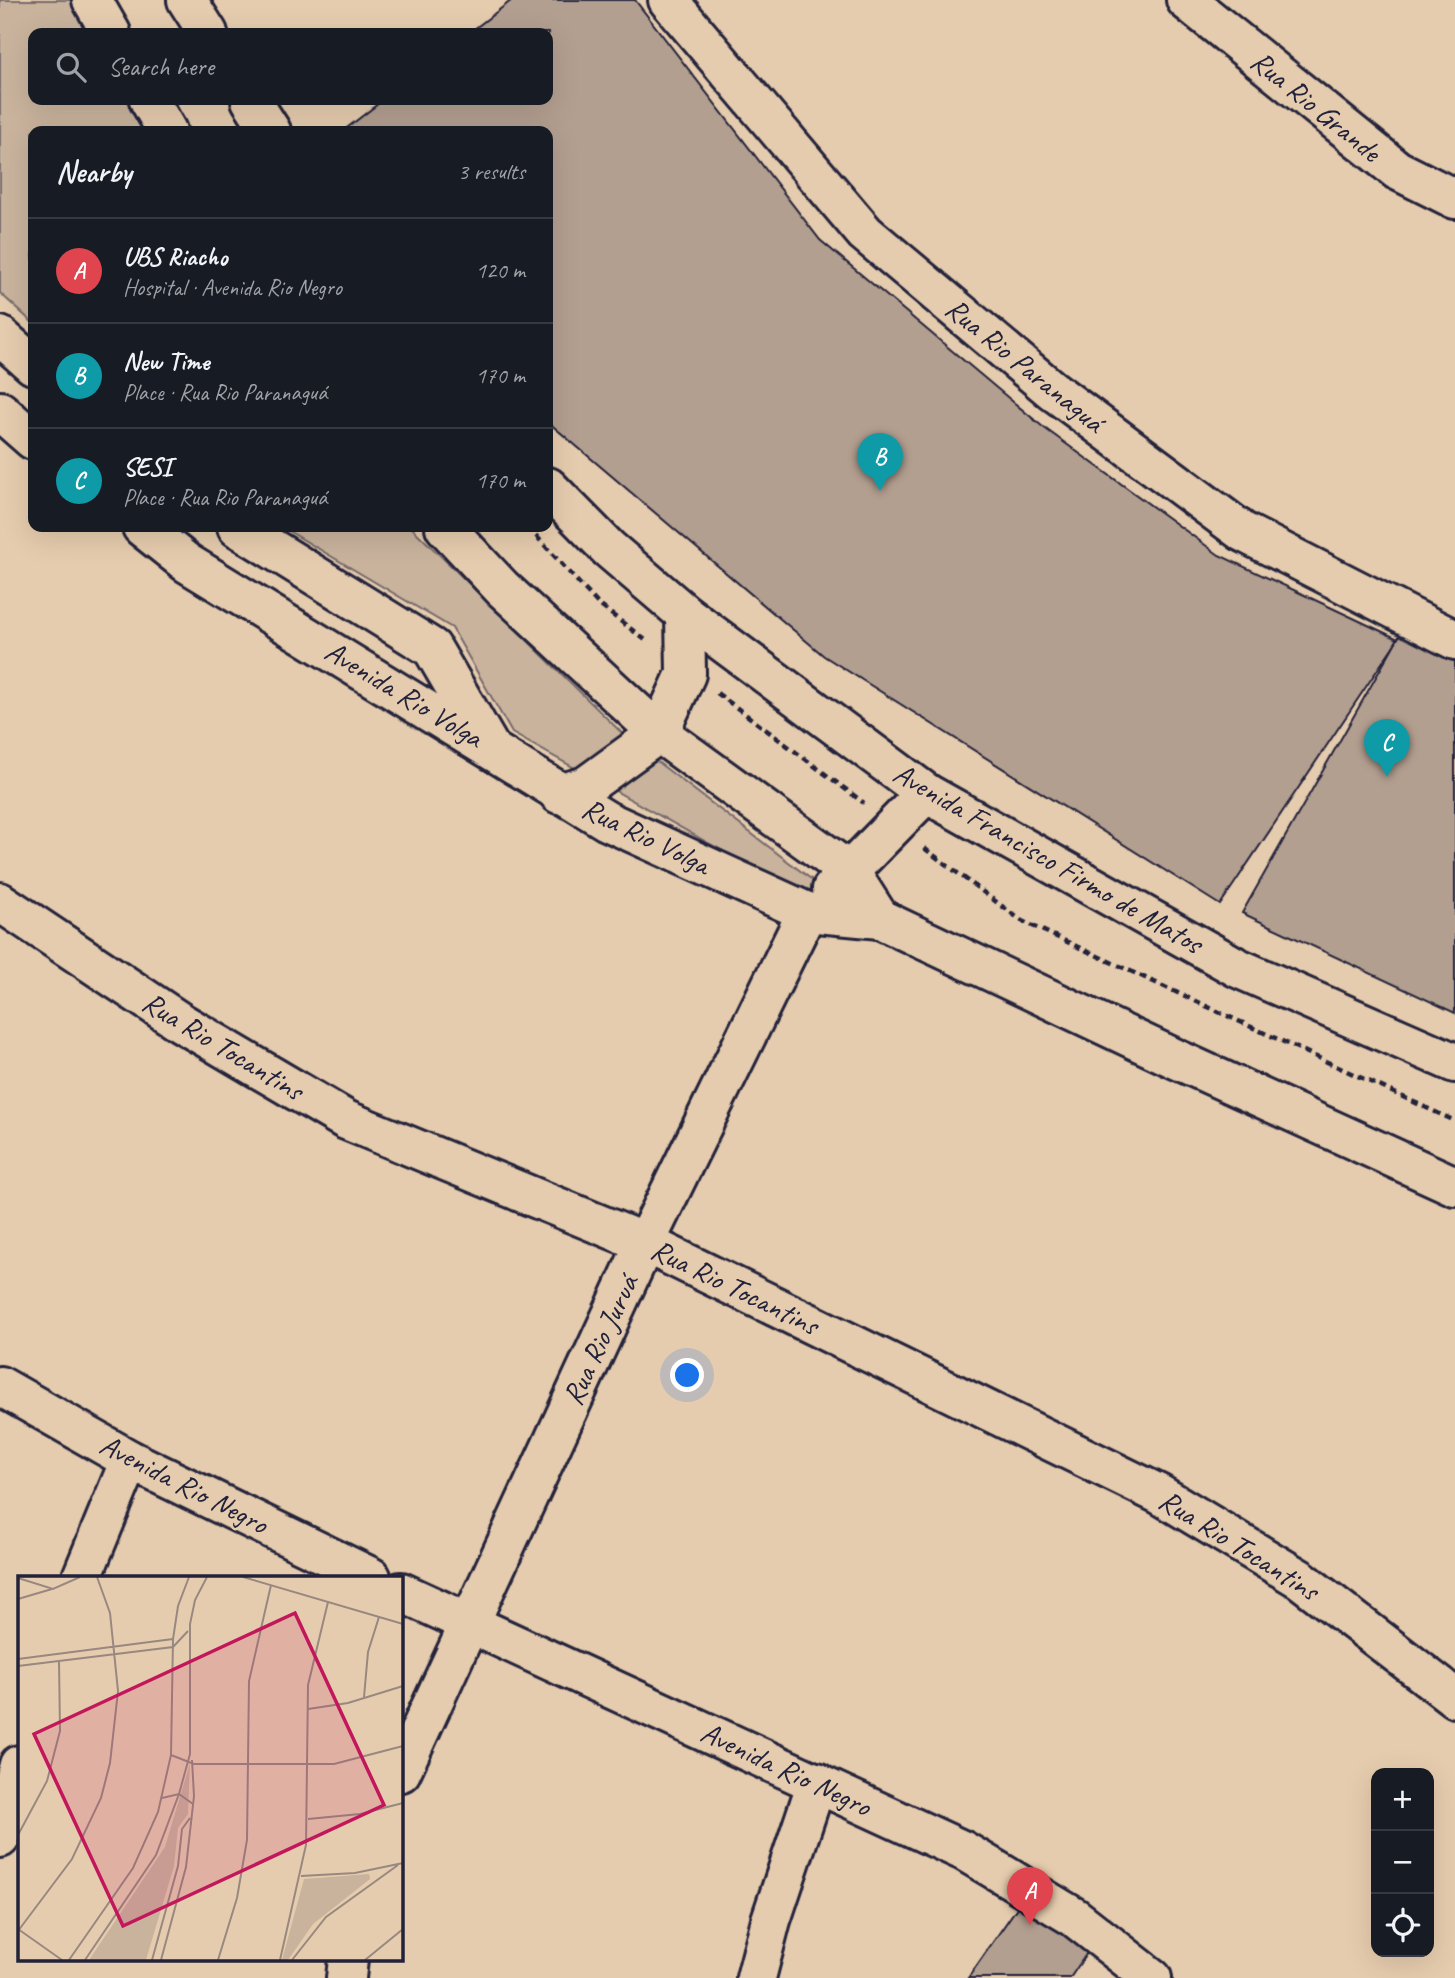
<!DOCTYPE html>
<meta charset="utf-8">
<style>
:root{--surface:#171b24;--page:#242831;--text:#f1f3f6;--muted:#9ea1a6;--line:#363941;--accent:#8c9099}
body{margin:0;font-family:Caveat,sans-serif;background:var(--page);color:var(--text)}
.controls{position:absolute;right:21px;bottom:21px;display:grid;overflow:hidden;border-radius:14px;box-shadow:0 7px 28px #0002}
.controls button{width:63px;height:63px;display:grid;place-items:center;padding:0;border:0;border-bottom:2px solid var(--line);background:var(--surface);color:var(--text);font:35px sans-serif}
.you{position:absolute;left:688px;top:1376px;width:24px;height:24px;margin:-18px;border:5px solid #fff;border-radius:50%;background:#1a73e8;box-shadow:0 0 0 10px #1a73e833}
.badge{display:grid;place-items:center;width:46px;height:46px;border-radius:50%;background:var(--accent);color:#fff;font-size:23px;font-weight:700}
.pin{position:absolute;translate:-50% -58px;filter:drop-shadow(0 2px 4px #0008)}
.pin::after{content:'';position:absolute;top:37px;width:24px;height:21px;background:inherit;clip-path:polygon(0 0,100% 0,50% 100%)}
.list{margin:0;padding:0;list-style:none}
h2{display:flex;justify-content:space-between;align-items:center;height:91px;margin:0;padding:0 28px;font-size:30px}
h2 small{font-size:23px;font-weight:400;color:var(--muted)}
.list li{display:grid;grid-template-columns:46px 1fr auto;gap:21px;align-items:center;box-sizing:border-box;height:105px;padding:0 28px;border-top:2px solid var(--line)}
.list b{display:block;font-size:26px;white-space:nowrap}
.list p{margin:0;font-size:23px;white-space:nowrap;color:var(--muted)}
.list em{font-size:23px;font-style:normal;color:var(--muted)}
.icon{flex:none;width:38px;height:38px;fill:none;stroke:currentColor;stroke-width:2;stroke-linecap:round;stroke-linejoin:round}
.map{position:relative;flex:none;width:1455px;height:1978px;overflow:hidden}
.search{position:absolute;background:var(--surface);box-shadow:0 7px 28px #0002;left:28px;top:28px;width:525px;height:77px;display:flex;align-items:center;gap:18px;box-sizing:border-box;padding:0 24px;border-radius:14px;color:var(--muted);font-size:26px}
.panel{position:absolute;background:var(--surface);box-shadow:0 7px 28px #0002;left:28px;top:126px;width:525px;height:406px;border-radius:14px}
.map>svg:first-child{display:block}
.green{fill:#c9b39d;stroke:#766a6c;stroke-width:2}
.building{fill:#b39f90;stroke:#22223b;stroke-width:2}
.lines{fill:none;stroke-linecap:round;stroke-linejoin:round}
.street-casing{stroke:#22223b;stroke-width:44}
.secondary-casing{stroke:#22223b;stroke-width:44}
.path{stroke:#22223b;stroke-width:4.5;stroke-dasharray:7 5;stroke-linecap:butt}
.street{stroke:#e6ccae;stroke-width:38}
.secondary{stroke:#e6ccae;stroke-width:38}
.labels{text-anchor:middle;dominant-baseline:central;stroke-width:5;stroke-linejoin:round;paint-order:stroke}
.street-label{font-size:30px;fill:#22223b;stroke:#e6ccae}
.inset-road{fill:none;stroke:#988880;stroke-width:2}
.view{fill:#c2185b;fill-opacity:0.15;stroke:#c2185b;stroke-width:3.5}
.inset-edge{fill:none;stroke:#22223b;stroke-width:3.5}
</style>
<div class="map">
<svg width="1455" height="1978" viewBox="0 0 1455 1978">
<rect width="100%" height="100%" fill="#e6ccae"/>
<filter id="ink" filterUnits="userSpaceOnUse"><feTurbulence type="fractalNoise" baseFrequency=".0143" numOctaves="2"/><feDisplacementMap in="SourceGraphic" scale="14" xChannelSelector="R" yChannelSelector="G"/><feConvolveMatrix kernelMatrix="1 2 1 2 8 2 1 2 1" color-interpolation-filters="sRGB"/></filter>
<g filter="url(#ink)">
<g class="green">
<path d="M 0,0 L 77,0 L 97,33 L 33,33 L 33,100 L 137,100 L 156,131 L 33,131 L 33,323 L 0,293 Z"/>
<path d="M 282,527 L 411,527 L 630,741 L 824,889 L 794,891 L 512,733 L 452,628 Z"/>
</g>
<g class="building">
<path d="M 512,0 L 635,0 L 820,240 L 1043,427 L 1219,555 L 1398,639 L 1220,905 L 824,656 L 548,422 L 548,131 L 343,131 L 383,100 L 548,100 L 548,33 L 469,33 Z"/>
<path d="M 1410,617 L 1455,641 L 1455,1013 L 1242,913 Z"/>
<path d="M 1018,1906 L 1093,1944 L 1070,1978 L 968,1978 Z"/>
</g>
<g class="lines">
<g class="street-casing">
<g id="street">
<path d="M 668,0 L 865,233 L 1052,390 L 1243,532 L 1455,640"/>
<path d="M 1186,0 L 1397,170 L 1455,199"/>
<path d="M 0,902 L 180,1022 L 346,1120 L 645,1243 L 1159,1494 L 1300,1579 L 1455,1698"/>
<path d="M 0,1386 L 130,1460 L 371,1577"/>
<path d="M 82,1577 L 130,1460"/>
<path d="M 401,1592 L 964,1851 L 1074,1917 L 1152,1978"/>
<path d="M 401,1772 L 645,1243 L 807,912"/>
<path d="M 0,1838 L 19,1765"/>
<path d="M 346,1978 L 348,1959"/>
<path d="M 756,1978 L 771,1920 L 817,1782"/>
</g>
</g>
<g class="secondary-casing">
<g id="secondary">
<path d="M 92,0 L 111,33"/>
<path d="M 187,0 L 208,33"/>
<path d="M 149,100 L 167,131"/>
<path d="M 251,100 L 271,131"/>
<path d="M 0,336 L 33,365"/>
<path d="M 0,411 L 33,440"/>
<path d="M 548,487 L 609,549 L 685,614 L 926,793 L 1238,968 L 1455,1063"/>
<path d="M 142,527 L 187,563 L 607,821 L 807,912 L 880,919"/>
<path d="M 237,527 L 432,648 L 488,744"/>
<path d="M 445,527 L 502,588 L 659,733 L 850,872 L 880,919 L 1174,1058 L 1455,1186"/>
<path d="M 559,794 L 586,786 L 659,733 L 686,674 L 685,614"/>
<path d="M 832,889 L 926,793"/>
</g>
</g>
<g class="path">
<path d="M 528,527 L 598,604 L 648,642"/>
<path d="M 717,693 L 864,803"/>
<path d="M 924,848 L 1022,921 L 1455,1121"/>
</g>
<use href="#street" class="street"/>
<use href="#secondary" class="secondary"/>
</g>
</g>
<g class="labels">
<g class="street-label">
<text transform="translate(1316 106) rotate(39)">Rua Rio Grande</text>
<text transform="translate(1025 365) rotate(39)">Rua Rio Paranaguá</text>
<text transform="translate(404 694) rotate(31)">Avenida Rio Volga</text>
<text transform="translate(646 836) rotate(26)">Rua Rio Volga</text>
<text transform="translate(1048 858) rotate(30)">Avenida Francisco Firmo de Matos</text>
<text transform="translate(223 1046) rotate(31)">Rua Rio Tocantins</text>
<text transform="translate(735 1287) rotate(26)">Rua Rio Tocantins</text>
<text transform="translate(600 1340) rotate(-65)">Rua Rio Juruá</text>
<text transform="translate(184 1484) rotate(27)">Avenida Rio Negro</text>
<text transform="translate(1239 1545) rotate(32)">Rua Rio Tocantins</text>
<text transform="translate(786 1769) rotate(25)">Avenida Rio Negro</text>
</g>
</g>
<g transform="translate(18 1576)">
<rect width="385" height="385" fill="#e6ccae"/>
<path d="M 172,187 L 170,238 L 160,252 L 156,290 L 128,384 L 71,384 L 147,271 ZM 351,298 L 352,303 L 295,348 L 270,384 L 264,384 L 286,303 Z" fill="#c9b39d"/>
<path class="inset-road" d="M 225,1 L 385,48M 0,2 L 35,13 L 62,1M 0,23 L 34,13M 0,83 L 155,63M 0,90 L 155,71 L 170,55M 346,121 L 350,76 L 361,41M 290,133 L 330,127 L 385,110M 153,179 L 176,188 L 316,188 L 385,170M 144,222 L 161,218 L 175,228M 290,243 L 342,238 L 385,227M 0,259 L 29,205 L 42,155 L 41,85M 283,300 L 337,297 L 385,287M 0,353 L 44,384M 0,355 L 54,283 L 83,222 L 92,187 L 100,115 L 92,37 L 79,1M 51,384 L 115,292 L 140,236 L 153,179 L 155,63 L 160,30 L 171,1M 67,384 L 138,279 L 161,218 L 172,178 L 172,48 L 177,24 L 189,1M 134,384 L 160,290 L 164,253 L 172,242M 143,384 L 168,291 L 176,220 L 174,184M 200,384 L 219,322 L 229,264 L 231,105 L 253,9M 262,384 L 288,269 L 290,109 L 310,26M 274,384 L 308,341 L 380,289M 347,384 L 385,353"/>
<path class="view" d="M 277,37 L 366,229 L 105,350 L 16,158 Z"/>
<rect width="385" height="385" class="inset-edge"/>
</g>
</svg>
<div class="controls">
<button>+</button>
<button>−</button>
<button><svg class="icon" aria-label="locate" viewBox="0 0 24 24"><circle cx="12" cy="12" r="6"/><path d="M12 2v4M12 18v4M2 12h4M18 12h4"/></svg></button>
</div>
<div class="you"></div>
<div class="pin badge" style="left:1030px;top:1925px;background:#e0444e">A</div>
<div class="pin badge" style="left:880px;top:491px;background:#0f9aa8">B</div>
<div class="pin badge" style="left:1387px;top:777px;background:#0f9aa8">C</div>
<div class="search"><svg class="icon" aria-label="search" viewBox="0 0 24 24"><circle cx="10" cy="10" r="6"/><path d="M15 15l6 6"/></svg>Search here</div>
<section class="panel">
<h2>Nearby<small>3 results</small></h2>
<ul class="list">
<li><span class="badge" style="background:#e0444e">A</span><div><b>UBS Riacho</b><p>Hospital · Avenida Rio Negro</p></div><em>120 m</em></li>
<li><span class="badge" style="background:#0f9aa8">B</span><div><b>New Time</b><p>Place · Rua Rio Paranaguá</p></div><em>170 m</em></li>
<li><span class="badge" style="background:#0f9aa8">C</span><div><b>SESI</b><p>Place · Rua Rio Paranaguá</p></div><em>170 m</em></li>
</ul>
</section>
</div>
